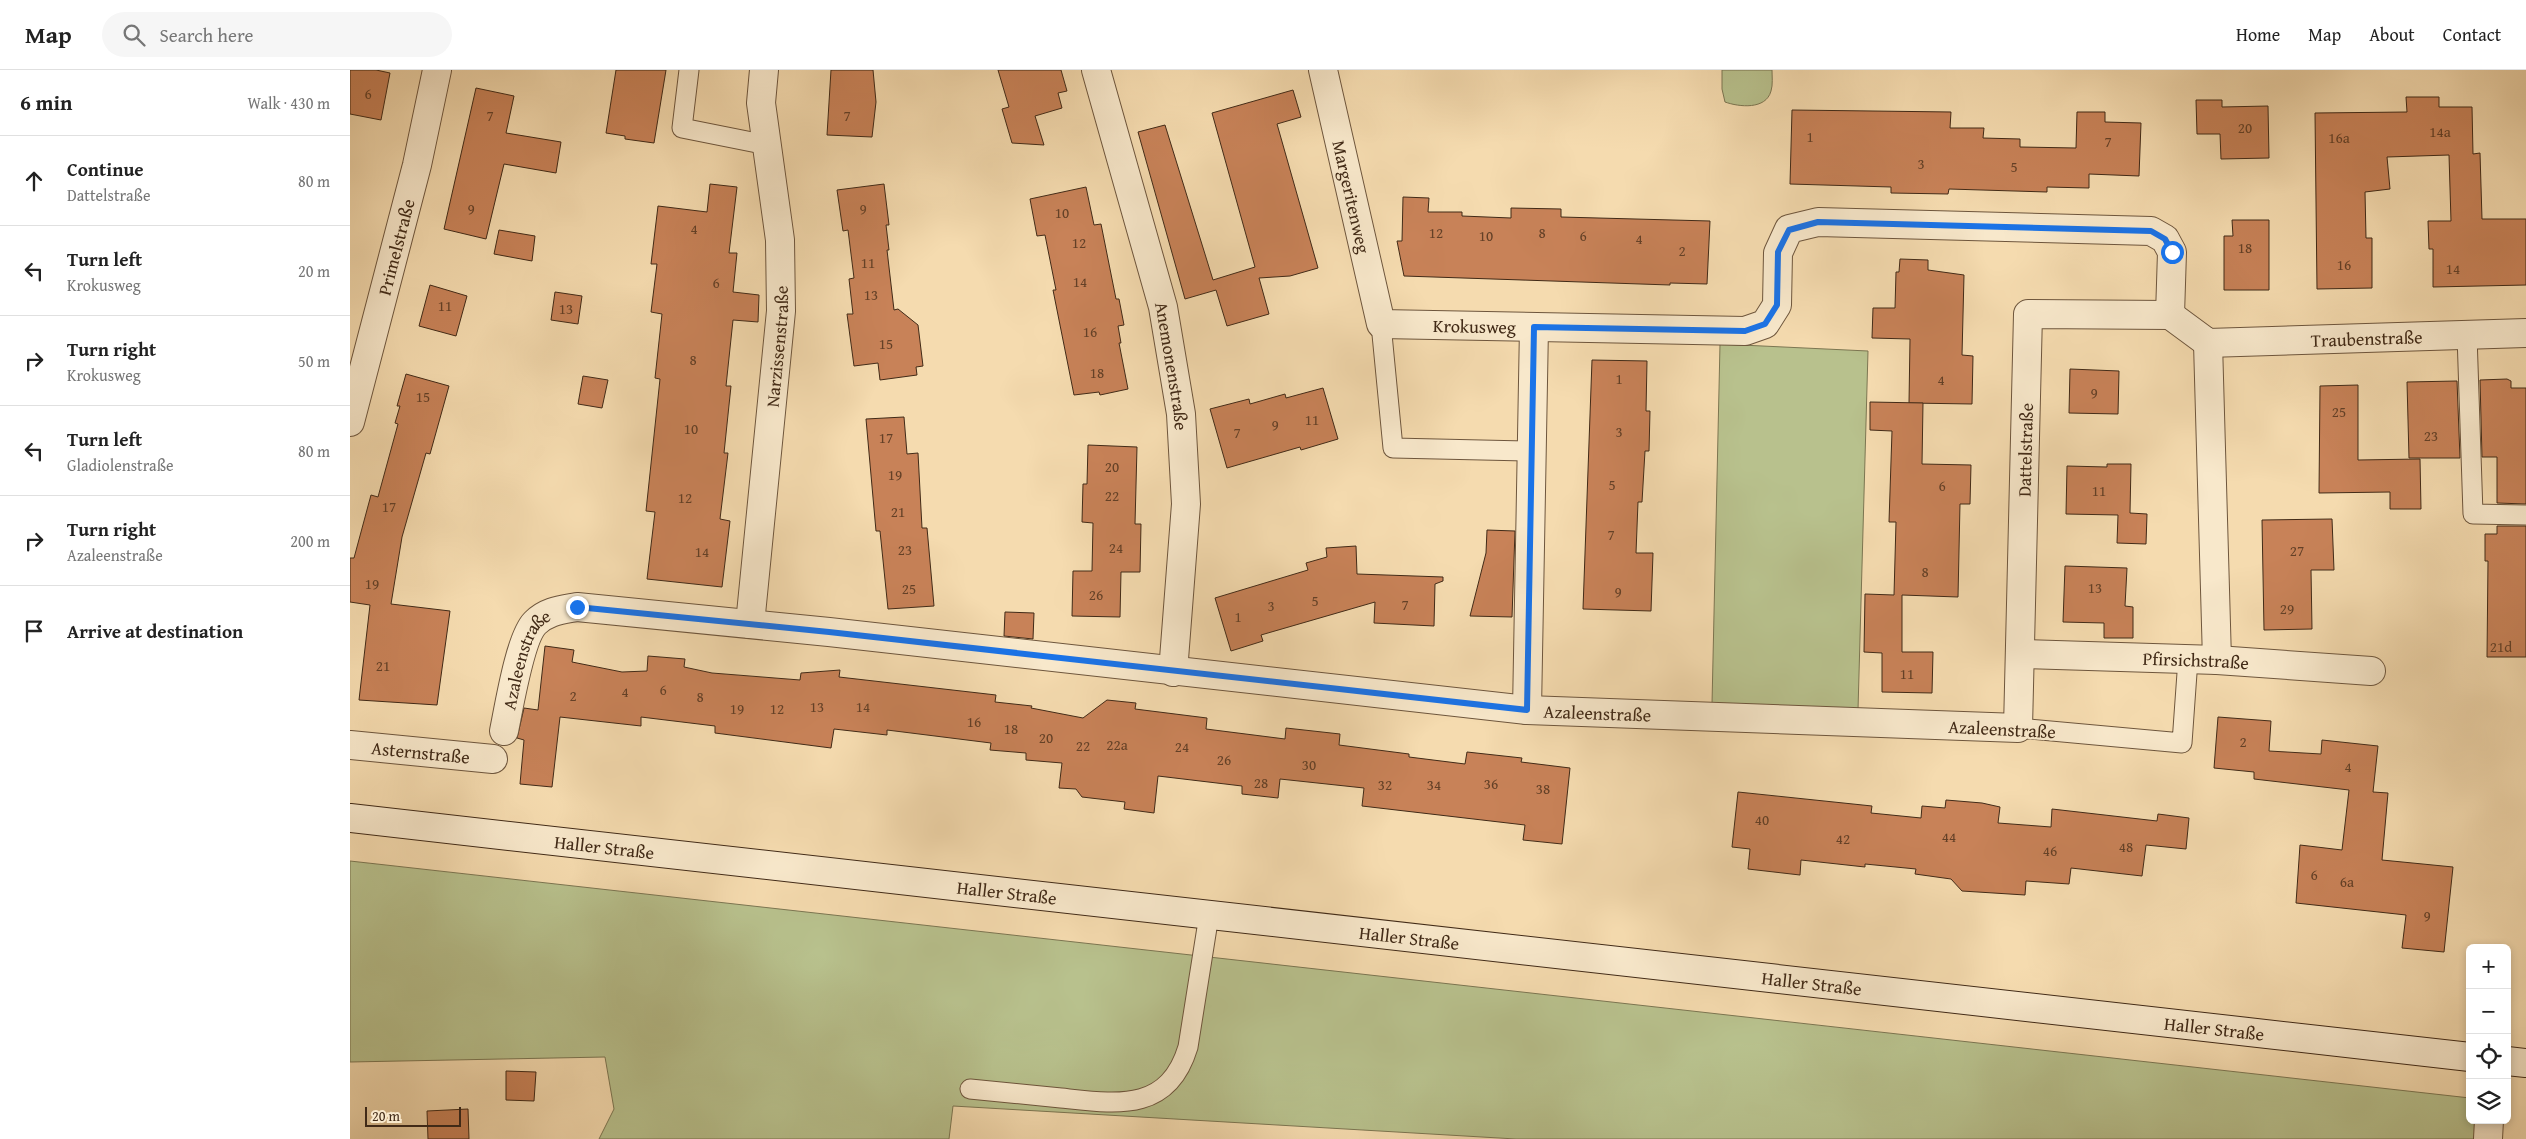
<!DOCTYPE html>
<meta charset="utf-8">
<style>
:root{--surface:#fff;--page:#f6f6f6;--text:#222;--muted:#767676;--line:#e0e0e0}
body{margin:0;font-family:"Gentium Book Plus",serif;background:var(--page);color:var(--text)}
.controls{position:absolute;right:15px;bottom:15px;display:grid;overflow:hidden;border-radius:8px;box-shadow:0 2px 8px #0003}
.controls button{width:45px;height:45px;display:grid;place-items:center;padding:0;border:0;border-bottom:1px solid var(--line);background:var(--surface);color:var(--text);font:25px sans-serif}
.scale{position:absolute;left:15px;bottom:12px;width:96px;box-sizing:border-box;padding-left:5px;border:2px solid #412a17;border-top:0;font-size:14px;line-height:18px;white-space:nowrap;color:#412a17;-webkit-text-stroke:4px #f8e8cb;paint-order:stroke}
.stop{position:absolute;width:15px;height:15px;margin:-11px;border:4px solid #1a73e8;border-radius:50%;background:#fff}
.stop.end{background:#1a73e8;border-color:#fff;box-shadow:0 1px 5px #0008}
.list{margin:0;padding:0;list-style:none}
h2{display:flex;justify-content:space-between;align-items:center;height:65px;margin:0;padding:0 20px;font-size:21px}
h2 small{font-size:16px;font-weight:400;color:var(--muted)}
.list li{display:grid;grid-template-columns:32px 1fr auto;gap:15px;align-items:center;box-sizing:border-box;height:90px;padding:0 20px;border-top:1px solid var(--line)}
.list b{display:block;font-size:19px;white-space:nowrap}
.list p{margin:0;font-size:16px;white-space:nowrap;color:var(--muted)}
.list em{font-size:16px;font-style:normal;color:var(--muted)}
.icon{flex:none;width:28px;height:28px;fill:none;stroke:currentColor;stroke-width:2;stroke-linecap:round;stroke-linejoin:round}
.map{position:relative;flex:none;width:2176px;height:1069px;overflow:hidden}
header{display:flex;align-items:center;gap:30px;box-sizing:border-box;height:70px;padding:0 25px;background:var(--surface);border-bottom:1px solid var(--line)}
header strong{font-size:24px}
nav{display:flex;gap:28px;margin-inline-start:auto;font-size:18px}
.search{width:350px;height:45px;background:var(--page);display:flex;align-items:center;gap:12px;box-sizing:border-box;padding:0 18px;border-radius:28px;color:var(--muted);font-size:19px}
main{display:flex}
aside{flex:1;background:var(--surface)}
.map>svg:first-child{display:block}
.green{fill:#b8c18d;stroke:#7c7652}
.building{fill:#c88258;stroke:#412a17}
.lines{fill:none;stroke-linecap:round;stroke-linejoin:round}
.lane-casing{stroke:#6e563d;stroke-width:21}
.street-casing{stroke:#6e563d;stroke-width:30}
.secondary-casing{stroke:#412a17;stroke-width:30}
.lane{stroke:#f8e8cb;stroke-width:19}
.street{stroke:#f8e8cb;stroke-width:28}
.secondary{stroke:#f8e8cb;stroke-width:28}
.route{stroke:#1a73e8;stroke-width:6}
.labels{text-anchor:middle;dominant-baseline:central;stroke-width:4.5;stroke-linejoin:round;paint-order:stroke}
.number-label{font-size:15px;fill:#634027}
.street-label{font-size:18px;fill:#412a17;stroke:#f8e8cb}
</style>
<header>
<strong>Map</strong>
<div class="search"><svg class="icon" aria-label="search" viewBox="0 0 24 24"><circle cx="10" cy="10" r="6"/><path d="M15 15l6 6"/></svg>Search here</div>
<nav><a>Home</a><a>Map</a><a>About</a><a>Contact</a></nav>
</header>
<main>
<aside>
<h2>6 min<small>Walk · 430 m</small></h2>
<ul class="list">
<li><svg class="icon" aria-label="ahead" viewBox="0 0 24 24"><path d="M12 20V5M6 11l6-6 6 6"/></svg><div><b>Continue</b><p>Dattelstraße</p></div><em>80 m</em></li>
<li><svg class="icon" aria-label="left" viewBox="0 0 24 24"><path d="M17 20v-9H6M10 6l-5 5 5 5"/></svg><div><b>Turn left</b><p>Krokusweg</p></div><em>20 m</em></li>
<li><svg class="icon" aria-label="right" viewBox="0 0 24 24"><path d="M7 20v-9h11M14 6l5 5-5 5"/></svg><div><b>Turn right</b><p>Krokusweg</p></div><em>50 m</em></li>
<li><svg class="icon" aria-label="left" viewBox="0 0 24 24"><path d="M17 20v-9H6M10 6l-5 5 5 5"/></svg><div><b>Turn left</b><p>Gladiolenstraße</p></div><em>80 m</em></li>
<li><svg class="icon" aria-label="right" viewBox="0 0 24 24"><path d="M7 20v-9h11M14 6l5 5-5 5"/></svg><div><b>Turn right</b><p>Azaleenstraße</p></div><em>200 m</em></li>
<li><svg class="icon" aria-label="arrive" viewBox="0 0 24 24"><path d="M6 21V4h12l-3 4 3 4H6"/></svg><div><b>Arrive at destination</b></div></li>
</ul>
</aside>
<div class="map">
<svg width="2176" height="1069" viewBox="0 0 2176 1069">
<rect width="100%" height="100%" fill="#f5dbaf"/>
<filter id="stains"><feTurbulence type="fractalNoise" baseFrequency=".004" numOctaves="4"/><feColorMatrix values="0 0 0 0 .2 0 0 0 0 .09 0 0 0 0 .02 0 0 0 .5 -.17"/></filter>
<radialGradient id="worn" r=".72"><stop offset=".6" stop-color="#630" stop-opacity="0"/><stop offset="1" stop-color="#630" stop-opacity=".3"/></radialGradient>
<g class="green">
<path d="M 1372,0 L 1422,0 C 1422,6 1423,15 1421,21 C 1416,40 1389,37 1375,32 L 1372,19 Z"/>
<path d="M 1370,274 L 1518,281 L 1508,640 L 1362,634 Z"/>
<path d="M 0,791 L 2120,1028 L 2120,1050 L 2128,1050 L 2127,1069 L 1166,1069 L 603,1036 L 599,1069 L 249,1069 L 264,1039 L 255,987 L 0,992 Z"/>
</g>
<g class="building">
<path d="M 0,0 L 26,0 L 40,3 L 31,50 L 0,44 Z"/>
<path d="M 266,0 L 316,0 L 304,73 L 275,69 L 275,66 L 256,63 Z"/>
<path d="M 481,0 L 523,0 L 526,32 L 522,67 L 477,65 Z"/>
<path d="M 648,0 L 711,0 L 717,21 L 708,23 L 712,38 L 685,46 L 694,75 L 662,73 L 652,39 L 659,37 Z"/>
<path d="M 126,18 L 164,26 L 156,63 L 211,72 L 206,103 L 154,94 L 136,169 L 94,159 Z"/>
<path d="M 943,20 L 951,47 L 927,54 L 968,198 L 940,206 L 909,208 L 919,244 L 877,256 L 866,220 L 835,229 L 788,62 L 815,55 L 863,210 L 905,197 L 862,43 Z"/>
<path d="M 2056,27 L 2089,27 L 2089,37 L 2122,37 L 2123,84 L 2130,83 L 2132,149 L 2176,149 L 2176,215 L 2083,217 L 2083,179 L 2079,179 L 2078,151 L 2101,151 L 2099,85 L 2037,87 L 2040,119 L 2015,122 L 2016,168 L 2022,168 L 2022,218 L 1967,219 L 1965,43 L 2057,42 Z"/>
<path d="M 1846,30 L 1872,30 L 1872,37 L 1918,36 L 1919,88 L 1871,89 L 1870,64 L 1847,64 Z"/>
<path d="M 1442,40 L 1601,42 L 1600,58 L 1634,58 L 1633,68 L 1670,69 L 1670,77 L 1726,78 L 1727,42 L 1755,42 L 1755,52 L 1791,53 L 1789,106 L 1739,104 L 1739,118 L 1697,117 L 1697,122 L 1599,119 L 1598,124 L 1541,123 L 1541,117 L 1440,114 Z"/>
<path d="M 360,114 L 387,117 L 379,183 L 387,183 L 383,222 L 409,225 L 408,252 L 383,250 L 376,316 L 381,316 L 374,383 L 378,383 L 370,449 L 380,451 L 372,517 L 297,509 L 305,442 L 296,441 L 310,309 L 305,308 L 312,244 L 301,242 L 307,194 L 301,194 L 308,136 L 357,142 Z"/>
<path d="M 534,114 L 539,155 L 536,155 L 539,180 L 537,180 L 544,240 L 548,239 L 568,255 L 573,296 L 566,297 L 567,305 L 530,310 L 528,293 L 504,296 L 497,244 L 503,244 L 499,209 L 504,208 L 498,160 L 493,161 L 487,120 Z"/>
<path d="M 736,117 L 744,155 L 751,154 L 766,229 L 769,229 L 774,255 L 768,256 L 771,273 L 769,273 L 778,319 L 750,325 L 749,322 L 724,325 L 703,220 L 706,220 L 695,165 L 687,166 L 680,129 Z"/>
<path d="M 1053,127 L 1079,128 L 1078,142 L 1112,142 L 1112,146 L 1161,148 L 1161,138 L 1211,139 L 1211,147 L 1360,151 L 1357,214 L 1320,213 L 1320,215 L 1054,206 L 1047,171 L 1052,171 Z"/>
<path d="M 1882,150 L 1919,150 L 1919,220 L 1874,220 L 1874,166 L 1883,166 Z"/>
<path d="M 149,160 L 185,166 L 182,191 L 144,184 Z"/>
<path d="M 1550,189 L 1578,190 L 1578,200 L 1614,205 L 1612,285 L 1623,286 L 1622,334 L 1559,333 L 1560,269 L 1522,268 L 1523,238 L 1545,238 L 1546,202 L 1549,202 Z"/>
<path d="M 80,215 L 117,226 L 106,266 L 69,256 Z"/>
<path d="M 205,222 L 232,226 L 228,254 L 201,250 Z"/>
<path d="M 1242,290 L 1297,291 L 1296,341 L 1300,341 L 1299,381 L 1295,381 L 1292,432 L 1288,432 L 1286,483 L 1303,483 L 1301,541 L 1233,539 Z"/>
<path d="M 1720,299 L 1769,301 L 1768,344 L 1719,343 Z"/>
<path d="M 56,304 L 99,316 L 80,384 L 76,383 L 52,467 L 41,534 L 100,541 L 87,635 L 9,630 L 20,535 L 0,532 L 0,488 L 4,488 L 21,425 L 28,427 L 48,354 L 45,353 L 50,336 L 47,336 Z"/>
<path d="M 233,306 L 258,310 L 252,338 L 228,334 Z"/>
<path d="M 2157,309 L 2161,311 L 2161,318 L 2176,318 L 2176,434 L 2147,433 L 2147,387 L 2132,387 L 2130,310 Z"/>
<path d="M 2107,311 L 2110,388 L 2059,388 L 2057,312 Z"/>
<path d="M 2008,315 L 2008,390 L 2070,389 L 2071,439 L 2040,439 L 2040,422 L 1969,423 L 1970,316 Z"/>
<path d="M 973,318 L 988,369 L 951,380 L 950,377 L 877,398 L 860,339 L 899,329 L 900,334 L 935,324 L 936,328 Z"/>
<path d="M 1520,332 L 1573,333 L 1572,394 L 1621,395 L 1620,434 L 1610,434 L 1608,527 L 1552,525 L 1552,582 L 1583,582 L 1582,623 L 1532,622 L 1532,583 L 1514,582 L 1515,524 L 1544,525 L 1546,452 L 1539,452 L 1542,361 L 1520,360 Z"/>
<path d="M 554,347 L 557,384 L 568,383 L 572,458 L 577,458 L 584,536 L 538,539 L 530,461 L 526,461 L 516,349 Z"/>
<path d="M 738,375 L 787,377 L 785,454 L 791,454 L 790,502 L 771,502 L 770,547 L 722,546 L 723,501 L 742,501 L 743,453 L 732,452 L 733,414 L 737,414 Z"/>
<path d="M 1757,394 L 1781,394 L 1780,443 L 1797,444 L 1796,474 L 1767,473 L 1768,445 L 1716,444 L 1717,396 L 1757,397 Z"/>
<path d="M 1982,449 L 1984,500 L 1961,500 L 1962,559 L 1914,560 L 1912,450 Z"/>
<path d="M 2147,456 L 2176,456 L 2176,587 L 2137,587 L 2138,491 L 2135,491 L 2135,464 L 2147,464 Z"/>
<path d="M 1137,460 L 1165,461 L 1162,547 L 1120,546 L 1136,483 Z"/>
<path d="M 1006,476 L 1007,504 L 1093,507 L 1093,511 L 1085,514 L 1084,556 L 1024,553 L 1025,532 L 911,565 L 913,571 L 881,581 L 865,528 L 958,500 L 956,493 L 977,487 L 976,478 Z"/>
<path d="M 1715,496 L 1777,498 L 1775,536 L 1783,537 L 1783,568 L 1754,568 L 1754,553 L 1713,552 Z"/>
<path d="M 655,542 L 684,543 L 683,569 L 654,566 Z"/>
<path d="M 195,576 L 224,580 L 222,592 L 272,602 L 297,601 L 298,586 L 335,589 L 334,597 L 362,603 L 450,610 L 451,603 L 490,600 L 489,607 L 646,625 L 645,632 L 682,636 L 681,638 L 733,648 L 757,630 L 786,633 L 785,639 L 857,648 L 856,659 L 935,669 L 936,658 L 990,664 L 989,675 L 1059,684 L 1059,687 L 1115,694 L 1117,682 L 1172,688 L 1171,692 L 1220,698 L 1212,774 L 1173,770 L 1175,755 L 1012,736 L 1014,718 L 930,709 L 928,728 L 892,724 L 892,716 L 808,706 L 804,743 L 774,739 L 775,732 L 732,727 L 726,719 L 709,718 L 712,693 L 676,690 L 676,683 L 640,680 L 641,673 L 537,660 L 537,665 L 484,659 L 481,678 L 365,663 L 365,656 L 291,647 L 291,656 L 210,647 L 202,717 L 170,714 L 174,670 L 167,668 L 174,638 L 188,640 Z"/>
<path d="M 1868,647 L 1921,651 L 1919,681 L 1971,684 L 1972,670 L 2028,676 L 2023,722 L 2038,723 L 2032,790 L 2103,797 L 2094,882 L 2052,878 L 2056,845 L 1946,833 L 1950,775 L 1992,780 L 1999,720 L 1904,709 L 1904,702 L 1864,698 Z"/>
<path d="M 1388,722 L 1522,736 L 1521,743 L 1571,748 L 1572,736 L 1595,738 L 1596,730 L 1632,733 L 1650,737 L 1648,753 L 1701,757 L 1702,739 L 1807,751 L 1808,744 L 1839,748 L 1836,779 L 1796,775 L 1792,806 L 1721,798 L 1719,814 L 1676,811 L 1675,825 L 1612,821 L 1601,809 L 1565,804 L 1566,799 L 1515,794 L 1515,797 L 1451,790 L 1450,805 L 1398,799 L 1400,779 L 1382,777 Z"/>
<path d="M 156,1001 L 186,1002 L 184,1031 L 156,1030 Z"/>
<path d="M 118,1039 L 119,1069 L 78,1069 L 77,1041 Z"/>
</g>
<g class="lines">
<g class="lane-casing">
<g id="lane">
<path d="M 339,0 L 332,58 L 417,75"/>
<path d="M 1031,254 L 1043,378 L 1181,381"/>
<path d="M 2117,265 L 2123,444 L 2176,445"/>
<path d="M 1668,658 L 1832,673 L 1838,589"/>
<path d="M 620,1019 C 650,1022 681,1025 711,1028 C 767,1034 818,1043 838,977 L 859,845"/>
</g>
</g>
<g class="street-casing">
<g id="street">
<path id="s1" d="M 746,0 L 813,237 L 831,344 L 836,434 L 823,602"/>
<path id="s2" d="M 973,0 L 1031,254 L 1395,261 L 1415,254 L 1427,235 L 1428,183 L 1439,159 L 1468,152 L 1801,161 L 1815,169 L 1822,182 L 1820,245"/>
<path id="s3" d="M 1820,245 L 1858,273 L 2176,263"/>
<path d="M 1858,273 L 1867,590"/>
<path id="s4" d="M 0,352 L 67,95 L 87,0"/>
<path id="s5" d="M 400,554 L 431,241 L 430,170 L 411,33 L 414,0"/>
<path id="s6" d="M 1670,584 L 1867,590 L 2021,601"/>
<path d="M 1177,640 L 1184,257"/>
<path id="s7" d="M 154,661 C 159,637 170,568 185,553 C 197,541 211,540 227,537 L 479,562 L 1177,640 L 1668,658 L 1678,244 L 1820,245"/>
<path id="s8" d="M 0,675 L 143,689"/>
<path d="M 2138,1069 L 2139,1050"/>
</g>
</g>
<g class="secondary-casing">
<g id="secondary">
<path id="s9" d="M 0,748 L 2120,987"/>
<path d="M 2157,991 L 2176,993"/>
</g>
</g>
<use href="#lane" class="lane"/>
<use href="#street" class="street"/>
<use href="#secondary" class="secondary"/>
</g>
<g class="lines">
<path class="route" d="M 227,537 L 479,562 L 1177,640 L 1184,257 L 1395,261 L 1415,254 L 1427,235 L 1428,182 L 1439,160 L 1468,152 L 1801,161 L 1815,169 L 1822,182"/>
</g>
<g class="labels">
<g class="number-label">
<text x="18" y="23">6</text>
<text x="140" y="45">7</text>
<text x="497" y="45">7</text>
<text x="1895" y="57">20</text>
<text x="2090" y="61">14a</text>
<text x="1460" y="66">1</text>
<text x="1989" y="67">16a</text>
<text x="1758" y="71">7</text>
<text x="1571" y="93">3</text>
<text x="1664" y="96">5</text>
<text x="121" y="138">9</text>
<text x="513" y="138">9</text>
<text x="712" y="142">10</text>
<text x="344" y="158">4</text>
<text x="1086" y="162">12</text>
<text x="1192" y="162">8</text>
<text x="1136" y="165">10</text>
<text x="1233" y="165">6</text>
<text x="1289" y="168">4</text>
<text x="729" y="172">12</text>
<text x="1895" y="177">18</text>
<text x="1332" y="180">2</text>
<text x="518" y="192">11</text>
<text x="1994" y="194">16</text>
<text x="2103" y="198">14</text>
<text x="730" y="211">14</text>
<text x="366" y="212">6</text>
<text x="521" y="224">13</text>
<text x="95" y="235">11</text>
<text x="216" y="238">13</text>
<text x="740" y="261">16</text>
<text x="536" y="273">15</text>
<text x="343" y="289">8</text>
<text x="747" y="302">18</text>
<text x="1269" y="308">1</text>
<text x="1591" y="309">4</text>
<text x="1744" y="322">9</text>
<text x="73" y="326">15</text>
<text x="1989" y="341">25</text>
<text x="962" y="349">11</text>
<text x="925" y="354">9</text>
<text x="341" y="358">10</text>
<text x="1269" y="361">3</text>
<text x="887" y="362">7</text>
<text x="2081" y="365">23</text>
<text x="536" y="367">17</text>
<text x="762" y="396">20</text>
<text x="545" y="404">19</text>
<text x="1262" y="414">5</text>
<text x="1592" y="415">6</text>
<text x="1749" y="420">11</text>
<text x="762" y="425">22</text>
<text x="335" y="427">12</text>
<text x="39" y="436">17</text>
<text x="548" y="441">21</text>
<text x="1261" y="464">7</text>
<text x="766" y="477">24</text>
<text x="555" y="479">23</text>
<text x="1947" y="480">27</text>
<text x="352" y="481">14</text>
<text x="1575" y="501">8</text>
<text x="22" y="513">19</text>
<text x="1745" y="517">13</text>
<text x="559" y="518">25</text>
<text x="1268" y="521">9</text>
<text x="746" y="524">26</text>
<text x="965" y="530">5</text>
<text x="1055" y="534">7</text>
<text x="921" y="535">3</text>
<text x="1937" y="538">29</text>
<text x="888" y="546">1</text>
<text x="2151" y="576">21d</text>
<text x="33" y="595">21</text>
<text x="1557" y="603">11</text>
<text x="313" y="619">6</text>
<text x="275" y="621">4</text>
<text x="223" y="625">2</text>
<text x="350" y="626">8</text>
<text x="467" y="636">13</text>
<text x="513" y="636">14</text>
<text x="387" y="638">19</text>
<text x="427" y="638">12</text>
<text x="624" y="651">16</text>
<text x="661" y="658">18</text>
<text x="696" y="667">20</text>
<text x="1893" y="671">2</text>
<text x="767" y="674">22a</text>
<text x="733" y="675">22</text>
<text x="832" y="676">24</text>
<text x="874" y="689">26</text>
<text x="959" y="694">30</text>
<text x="1998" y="696">4</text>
<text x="911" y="712">28</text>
<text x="1141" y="713">36</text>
<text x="1035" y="714">32</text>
<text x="1084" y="714">34</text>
<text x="1193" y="718">38</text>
<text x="1412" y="749">40</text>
<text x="1599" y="766">44</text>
<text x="1493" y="768">42</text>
<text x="1776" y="776">48</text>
<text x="1700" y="780">46</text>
<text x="1964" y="804">6</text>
<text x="1997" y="811">6a</text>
<text x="2077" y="845">9</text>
</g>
<g class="street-label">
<text stroke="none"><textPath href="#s2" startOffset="130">Margeritenweg</textPath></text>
<text stroke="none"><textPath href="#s4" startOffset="181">Primelstraße</textPath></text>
<text stroke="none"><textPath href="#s2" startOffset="354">Krokusweg</textPath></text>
<text stroke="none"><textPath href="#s3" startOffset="206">Traubenstraße</textPath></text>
<text stroke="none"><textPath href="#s5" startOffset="279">Narzissenstraße</textPath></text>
<text stroke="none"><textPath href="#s1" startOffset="306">Anemonenstraße</textPath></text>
<text stroke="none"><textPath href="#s7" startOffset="1884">Dattelstraße</textPath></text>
<text stroke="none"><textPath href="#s6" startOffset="176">Pfirsichstraße</textPath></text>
<text stroke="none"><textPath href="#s7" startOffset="76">Azaleenstraße</textPath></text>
<text stroke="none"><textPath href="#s7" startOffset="1185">Azaleenstraße</textPath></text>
<text transform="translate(1652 659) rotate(3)">Azaleenstraße</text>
<text stroke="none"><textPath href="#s8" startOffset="71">Asternstraße</textPath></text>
<text stroke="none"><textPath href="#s9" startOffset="256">Haller Straße</textPath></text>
<text stroke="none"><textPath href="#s9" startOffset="661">Haller Straße</textPath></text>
<text stroke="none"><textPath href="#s9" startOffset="1066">Haller Straße</textPath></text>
<text stroke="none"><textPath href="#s9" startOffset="1471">Haller Straße</textPath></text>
<text stroke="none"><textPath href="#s9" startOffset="1876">Haller Straße</textPath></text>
</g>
</g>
<rect width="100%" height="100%" filter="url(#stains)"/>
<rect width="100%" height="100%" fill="url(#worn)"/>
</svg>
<div class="controls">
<button>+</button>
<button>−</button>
<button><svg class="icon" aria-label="locate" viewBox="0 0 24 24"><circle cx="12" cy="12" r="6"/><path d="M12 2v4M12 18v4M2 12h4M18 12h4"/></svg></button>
<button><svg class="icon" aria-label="layers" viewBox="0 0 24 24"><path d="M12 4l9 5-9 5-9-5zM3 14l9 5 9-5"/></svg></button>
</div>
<div class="scale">20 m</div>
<div class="stop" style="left:1822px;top:182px"></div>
<div class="stop end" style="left:227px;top:537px"></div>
</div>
</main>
